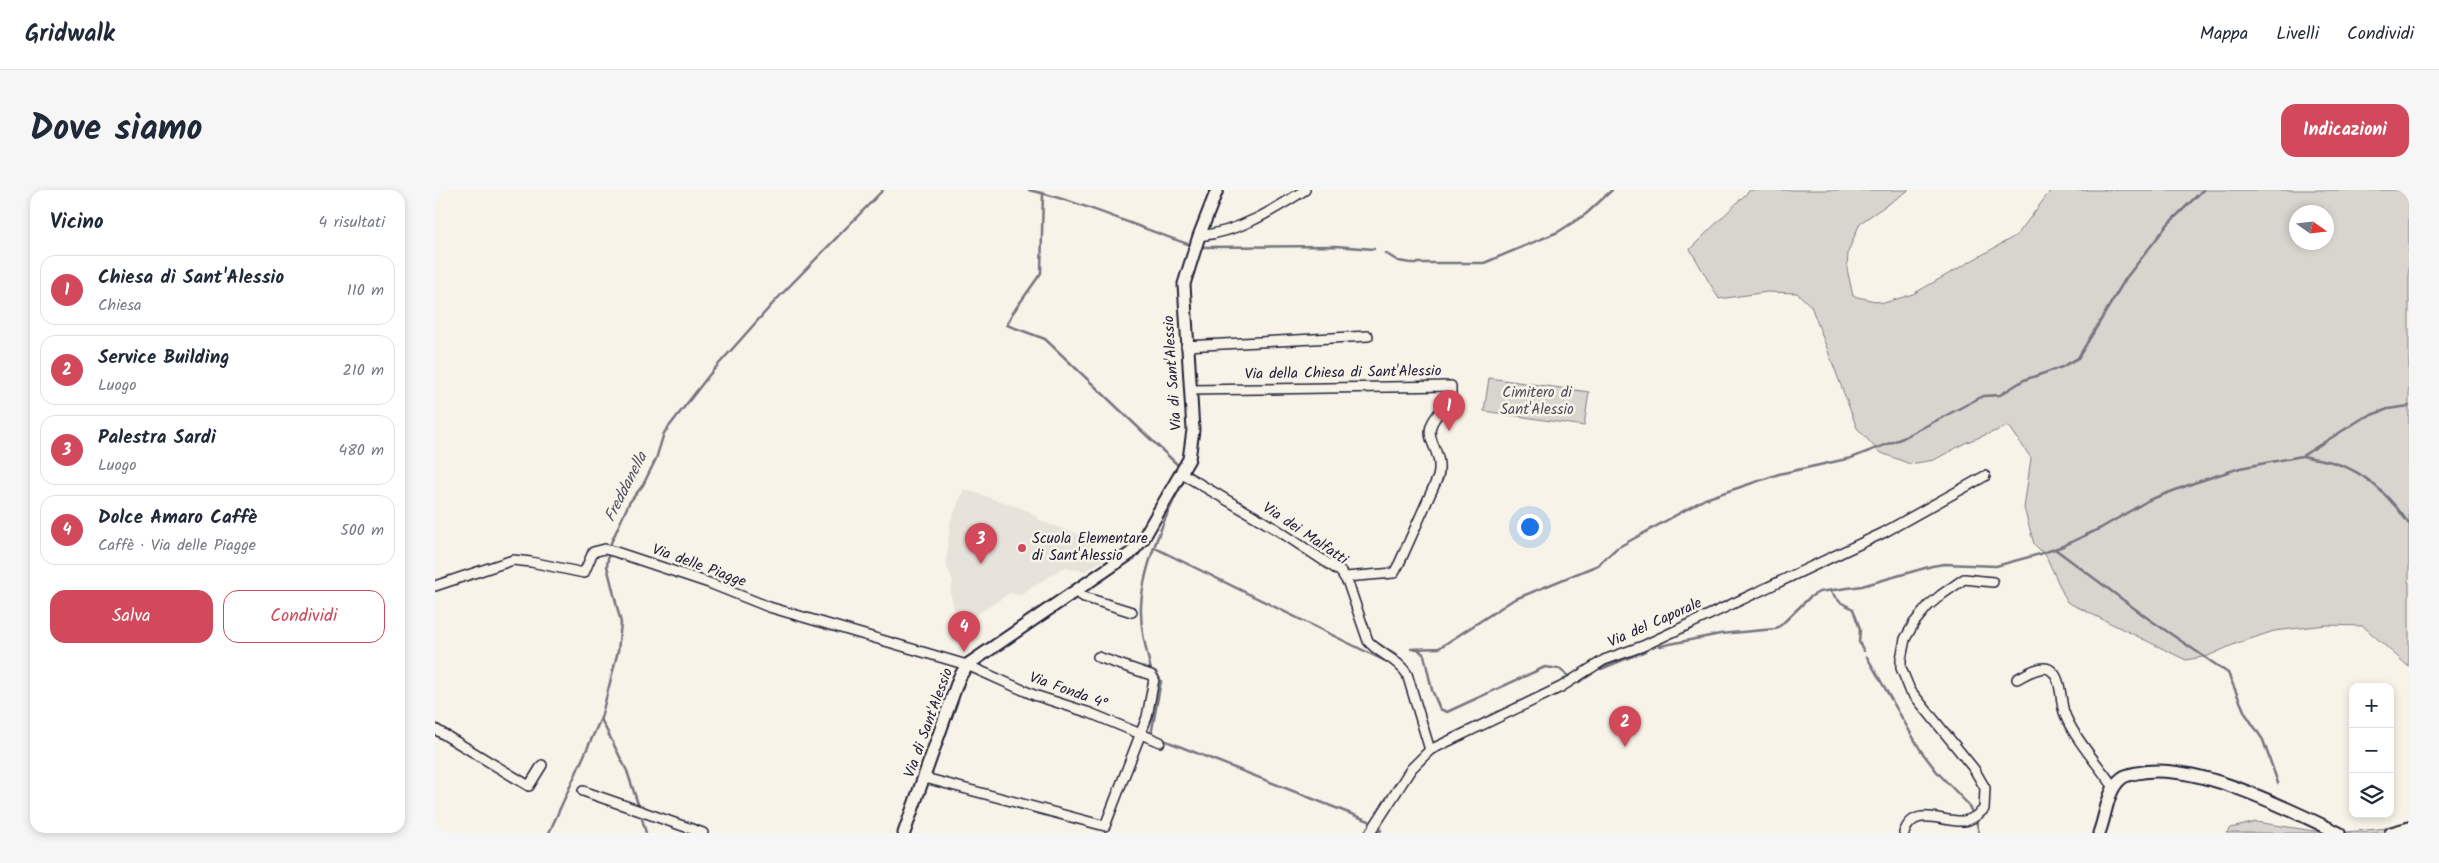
<!DOCTYPE html>
<html lang="it">
<meta charset="utf-8">
<style>
:root{--surface:#fff;--page:#f6f6f7;--text:#1f2937;--muted:#747a83;--line:#e0e1e3;--accent:#d1495b}
body{margin:0;font-family:Kalam,sans-serif;background:var(--page);color:var(--text)}
.controls{position:absolute;right:15px;bottom:15px;display:grid;overflow:hidden;border-radius:10px;box-shadow:0 2px 8px #0003}
.controls button{width:45px;height:45px;display:grid;place-items:center;padding:0;border:0;border-bottom:1px solid var(--line);background:var(--surface);color:var(--text);font:25px sans-serif}
.compass{position:absolute;left:1854px;top:15px;width:45px;height:45px;border-radius:50%;background:var(--surface);box-shadow:0 2px 8px #0003;rotate:104deg}
.you{position:absolute;left:1094px;top:336px;width:18px;height:18px;margin:-12px;border:4px solid #fff;border-radius:50%;background:#1a73e8;box-shadow:0 0 0 8px #1a73e833}
.badge{display:grid;place-items:center;width:32px;height:32px;border-radius:50%;background:var(--accent);color:#fff;font-size:16px;font-weight:700}
.pin{position:absolute;translate:-50% -41px;filter:drop-shadow(0 1px 2px #0008)}
.pin::after{content:'';position:absolute;top:26px;width:18px;height:15px;background:inherit;clip-path:polygon(0 0,100% 0,50% 100%)}
.list{margin:0;padding:0;list-style:none}
h2{display:flex;justify-content:space-between;align-items:center;height:65px;margin:0;padding:0 20px;font-size:21px}
h2 small{font-size:16px;font-weight:400;color:var(--muted)}
.list li{display:grid;grid-template-columns:32px 1fr auto;gap:15px;align-items:center;box-sizing:border-box;height:70px;margin:0 10px 10px;padding:0 10px;border:1px solid var(--line);border-radius:15px}
.list b{display:block;font-size:19px;white-space:nowrap}
.list p{margin:0;font-size:16px;white-space:nowrap;color:var(--muted)}
.list em{font-size:16px;font-style:normal;color:var(--muted)}
.actions{display:flex;gap:10px;padding:15px 20px}
.actions a{flex:1;padding:11px 0;border:1px solid var(--accent);border-radius:15px;text-align:center;font-size:18px;color:var(--accent)}
.actions .main{background:var(--accent);color:#fff}
.icon{flex:none;width:28px;height:28px;fill:none;stroke:currentColor;stroke-width:2;stroke-linecap:round;stroke-linejoin:round}
.map{position:relative;flex:none;width:1974px;height:643px;overflow:hidden;border-radius:15px}
header{display:flex;align-items:center;gap:30px;box-sizing:border-box;height:70px;padding:0 25px;background:var(--surface);border-bottom:1px solid var(--line)}
header strong{font-size:24px}
nav{display:flex;gap:28px;margin-inline-start:auto;font-size:18px}
.intro{display:flex;align-items:center;justify-content:space-between;box-sizing:border-box;height:120px;padding:0 30px}
h1{margin:0;font-size:35px}
.button{padding:12px 22px;border-radius:15px;background:var(--accent);color:#fff;font-size:18px;font-weight:700}
main{display:flex;gap:30px;padding:0 30px}
aside{flex:1;background:var(--surface);border-radius:15px;box-shadow:0 2px 8px #0003}
.map>svg:first-child{display:block}
.built{fill:#e7e3db}
.green{fill:#d8d5cf;stroke:#7d7c85;fill-rule:evenodd}
.lines{fill:none;stroke-linecap:round;stroke-linejoin:round}
.stream{stroke:#76747f;stroke-width:2.5}
.minor-casing{stroke:#22223b;stroke-width:12}
.tertiary-casing{stroke:#22223b;stroke-width:15}
.minor{stroke:#f7f3e8;stroke-width:9}
.tertiary{stroke:#f7f3e8;stroke-width:11}
.poi-dot{fill:#d1495b;stroke:#f7f3e8;stroke-width:2}
.labels{text-anchor:middle;dominant-baseline:central;stroke-width:5;stroke-linejoin:round;paint-order:stroke}
.street-label{font-size:15px;fill:#22223b;stroke:#f7f3e8}
.park-label{font-size:15px;fill:#504f60;stroke:#f7f3e8}
.poi-label{font-size:15px;fill:#22223b;stroke:#f7f3e8;text-anchor:start}
.water-label{font-size:16px;font-style:italic;fill:#535263;stroke:#f7f3e8}
</style>
<header>
<strong>Gridwalk</strong>
<nav><a>Mappa</a><a>Livelli</a><a>Condividi</a></nav>
</header>
<div class="intro"><h1>Dove siamo</h1><a class="button">Indicazioni</a></div>
<main>
<aside>
<h2>Vicino<small>4 risultati</small></h2>
<ul class="list">
<li><span class="badge">1</span><div><b>Chiesa di Sant'Alessio</b><p>Chiesa</p></div><em>110 m</em></li>
<li><span class="badge">2</span><div><b>Service Building</b><p>Luogo</p></div><em>210 m</em></li>
<li><span class="badge">3</span><div><b>Palestra Sardi</b><p>Luogo</p></div><em>480 m</em></li>
<li><span class="badge">4</span><div><b>Dolce Amaro Caffè</b><p>Caffè · Via delle Piagge</p></div><em>500 m</em></li>
</ul>
<div class="actions"><a class="main">Salva</a><a>Condividi</a></div>
</aside>
<div class="map">
<svg width="1974" height="643" viewBox="0 0 1974 643">
<rect width="100%" height="100%" fill="#f7f3e8"/>
<filter id="ink" filterUnits="userSpaceOnUse"><feTurbulence type="fractalNoise" baseFrequency=".02" numOctaves="2"/><feDisplacementMap in="SourceGraphic" scale="10" xChannelSelector="R" yChannelSelector="G"/><feConvolveMatrix kernelMatrix="1 2 1 2 8 2 1 2 1" color-interpolation-filters="sRGB"/></filter>
<g filter="url(#ink)">
<path class="built" d="M 529,299 L 594,321 L 608,332 L 652,347 L 670,369 L 650,381 L 627,378 L 586,405 L 575,403 L 538,427 L 519,419 L 515,401 L 518,391 L 511,374 L 515,333 Z"/>
<g class="green">
<path d="M 1315,0 L 1474,0 L 1425,33 L 1413,62 L 1412,79 L 1418,106 L 1449,113 L 1478,104 L 1582,45 L 1616,0 L 1974,0 L 1974,477 L 1928,436 L 1891,435 L 1839,441 L 1800,454 L 1773,466 L 1751,470 L 1632,412 L 1611,366 L 1599,354 L 1589,318 L 1596,268 L 1574,236 L 1532,252 L 1499,270 L 1475,274 L 1444,262 L 1422,238 L 1376,116 L 1362,103 L 1332,102 L 1284,109 L 1255,59 ZM 1892,22 L 1892,52 L 1862,52 L 1862,22 Z"/>
<path d="M 1054,188 L 1154,202 L 1149,236 L 1049,221 Z"/>
<path d="M 1821,632 L 1879,641 L 1911,642 L 1974,636 L 1974,643 L 1791,643 L 1796,638 Z"/>
</g>
<g class="lines">
<g class="stream">
<path d="M 594,0 C 650,13 702,37 756,55"/>
<path d="M 608,3 L 606,83 L 577,124 L 572,135 L 610,149 L 746,278"/>
<path d="M 764,57 L 900,56 L 939,59"/>
<path d="M 950,63 L 963,71 L 976,73 L 1049,73 L 1123,42 L 1151,24 L 1177,0"/>
<path d="M 1868,266 C 1879,269 1892,270 1903,274 C 1933,284 1956,308 1974,334"/>
<path d="M 876,357 L 912,380"/>
<path d="M 720,358 L 950,471"/>
<path d="M 1620,359 L 1711,427 L 1793,483 L 1810,523 L 1828,550 L 1843,593"/>
<path d="M 918,392 L 926,418"/>
<path d="M 1395,401 L 1405,412 L 1418,419 L 1425,439 L 1424,452 L 1429,461"/>
<path d="M 938,450 L 962,466"/>
<path d="M 1225,456 L 1285,444 L 1340,439 L 1346,435 L 1375,407 L 1384,402 L 1427,396 L 1497,376 L 1509,374 L 1561,376 L 1605,364 L 1628,356 L 1666,338 L 1714,310 L 1759,293 L 1805,278 L 1867,266 L 1928,228 L 1953,219 L 1974,216"/>
<path d="M 976,459 L 1004,458 L 1078,410 L 1163,375 L 1182,358 L 1270,309 L 1344,284 L 1416,268 L 1468,248 L 1548,206 L 1565,205 L 1589,190 L 1627,177 L 1643,168 L 1691,88 L 1733,34 L 1768,0"/>
<path d="M 983,459 L 989,465 L 997,500 L 1005,519 L 1012,522 L 1110,477 L 1125,479 L 1134,487"/>
<path d="M 1432,467 L 1486,561 L 1503,583 L 1532,613 L 1537,622"/>
<path d="M 1166,479 L 1210,461"/>
<path d="M 1141,491 L 1144,492 L 1157,484"/>
<path d="M 166,529 L 192,581 L 204,617"/>
<path d="M 716,545 L 726,491 L 721,482 L 716,480 C 711,459 705,437 706,416 C 708,377 731,322 750,289"/>
<path d="M 726,549 L 934,631"/>
<path d="M 206,625 L 211,643"/>
<path d="M 1541,630 L 1544,643"/>
<path d="M 114,643 L 166,528 L 183,461 L 186,433 L 172,376 L 175,355 L 194,313 L 208,295 L 221,269 L 229,243 L 275,184 L 341,110 L 448,0"/>
<path d="M 944,643 L 946,640"/>
</g>
<g class="minor-casing">
<g id="minor">
<path d="M 764,46 C 804,42 837,21 870,0"/>
<path d="M 751,156 L 933,146"/>
<path d="M 756,200 L 1016,196 L 1016,211 C 973,248 1011,252 1003,287 L 964,374 L 959,383 L 910,387"/>
<path d="M 746,283 L 841,339 L 906,382 L 913,393 L 933,451 C 944,464 963,469 972,484 L 995,560"/>
<path d="M 0,396 L 78,370 L 96,372 L 149,383 L 158,362 L 170,359 L 181,362 L 274,393 L 334,417 L 532,475 L 599,505 L 655,523 L 725,552"/>
<path d="M 642,402 L 649,407 L 697,422"/>
<path d="M 1582,489 C 1590,485 1604,475 1614,479 C 1627,486 1625,510 1629,522 C 1636,544 1664,576 1678,596"/>
<path d="M 0,539 L 94,596 L 107,575"/>
<path d="M 490,588 L 670,636 L 712,527 L 719,489 L 716,485 L 663,467"/>
<path d="M 148,601 L 268,643"/>
<path d="M 935,643 L 976,579 L 995,560 L 1126,497 L 1169,470 L 1208,456 L 1448,343 L 1550,286"/>
<path d="M 1469,643 C 1479,614 1507,633 1529,631 C 1537,630 1543,625 1549,619 L 1550,598 L 1539,579 L 1475,500 L 1466,478 L 1466,469 L 1470,449 L 1479,433 L 1493,416 L 1506,405 L 1529,389 L 1558,392"/>
</g>
</g>
<g class="tertiary-casing">
<g id="tertiary">
<path d="M 469,643 L 524,488 L 532,475 L 696,363 L 708,349 L 754,269 L 758,240 L 749,94 L 764,46 L 782,0"/>
<path d="M 1664,643 C 1671,626 1672,599 1687,588 C 1691,585 1697,584 1702,583 C 1760,571 1851,618 1904,643"/>
<path d="M 1956,643 L 1974,638"/>
</g>
</g>
<use href="#minor" class="minor"/>
<use href="#tertiary" class="tertiary"/>
</g>
</g>
<circle class="poi-dot" cx="587" cy="358" r="5"/>
<g class="labels">
<g class="street-label">
<text transform="translate(738 183) rotate(-94)">Via di Sant'Alessio</text>
<text transform="translate(908 183) rotate(-1)">Via della Chiesa di Sant'Alessio</text>
<text transform="translate(870 344) rotate(34)">Via dei Malfatti</text>
<text transform="translate(264 376) rotate(20)">Via delle Piagge</text>
<text transform="translate(1220 433) rotate(-24)">Via del Caporale</text>
<text transform="translate(633 501) rotate(20)">Via Fonda 4°</text>
<text transform="translate(494 533) rotate(-70)">Via di Sant'Alessio</text>
</g>
<g class="park-label">
<text x="1102" y="203">Cimitero di<tspan x="1102" dy="17">Sant'Alessio</tspan></text>
</g>
<g class="poi-label">
<text x="597" y="349">Scuola Elementare<tspan x="597" dy="17">di Sant'Alessio</tspan></text>
</g>
<g class="water-label">
<text transform="translate(191 297) rotate(-63)">Freddanella</text>
</g>
</g>
</svg>
<div class="controls">
<button>+</button>
<button>−</button>
<button><svg class="icon" aria-label="layers" viewBox="0 0 24 24"><path d="M12 4l9 5-9 5-9-5zM3 14l9 5 9-5"/></svg></button>
</div>
<svg class="compass" viewBox="-18 -18 36 36"><path d="M0-13l5 13h-10z" fill="#e53935"/><path d="M0 13l5-13h-10z" fill="#747a83"/></svg>
<div class="you"></div>
<div class="pin badge" style="left:1014px;top:241px">1</div>
<div class="pin badge" style="left:1190px;top:557px">2</div>
<div class="pin badge" style="left:546px;top:374px">3</div>
<div class="pin badge" style="left:529px;top:462px">4</div>
</div>
</main>
